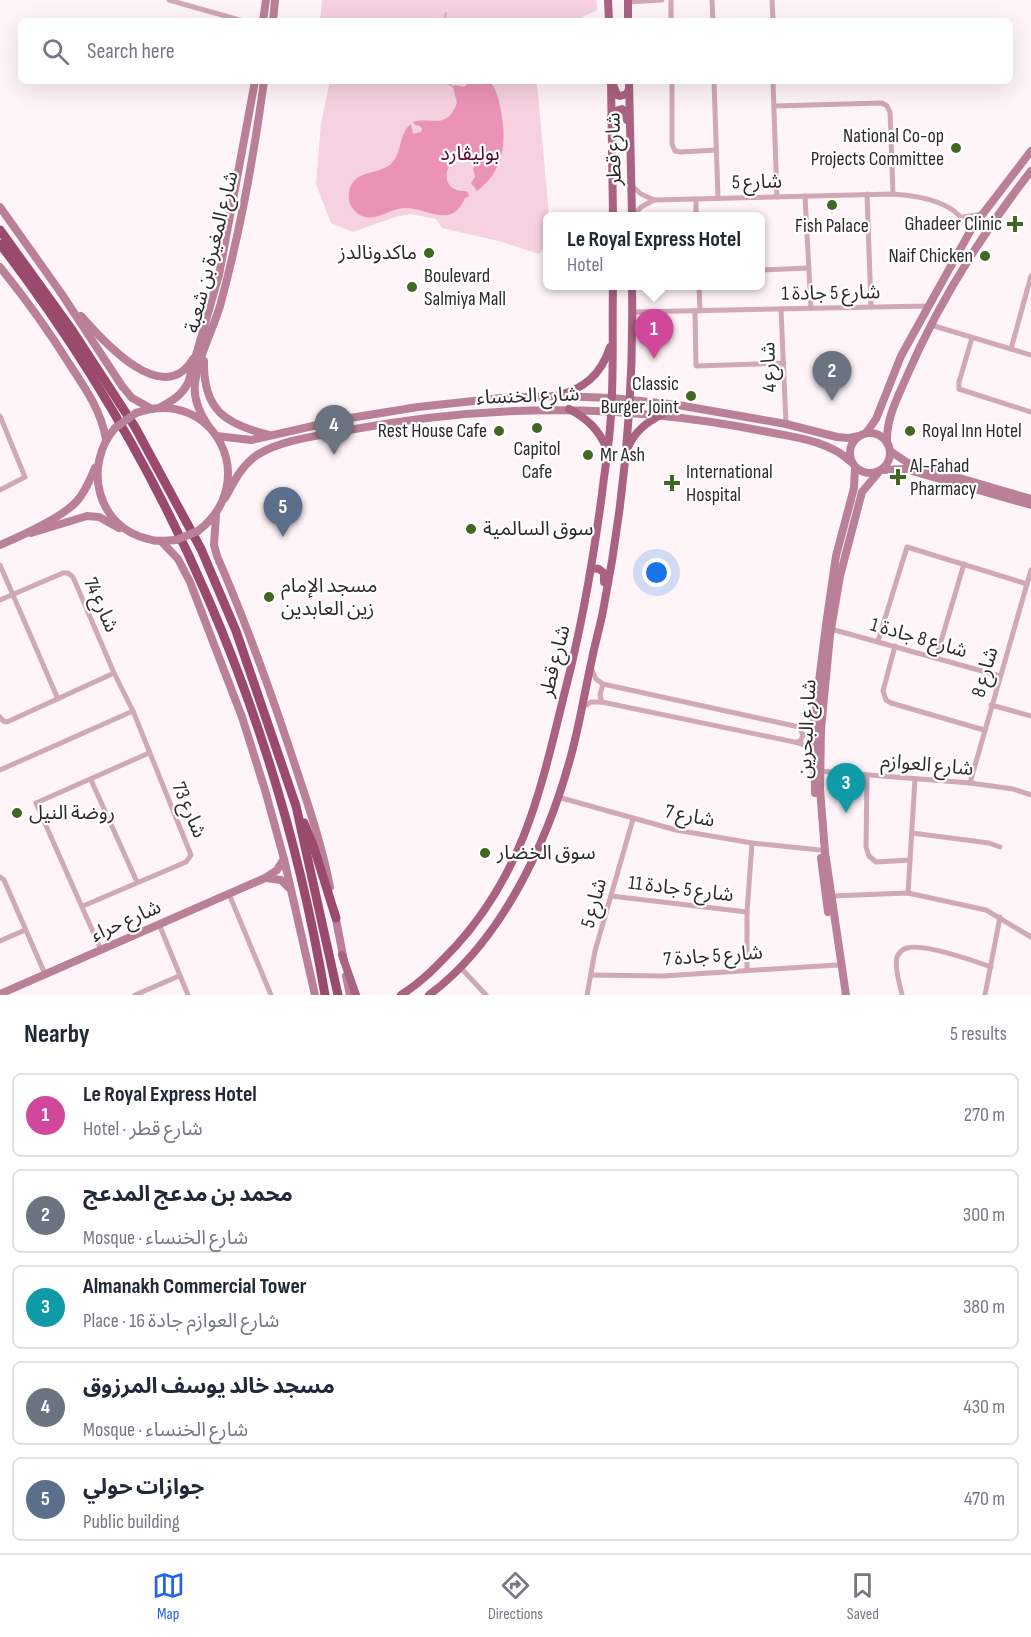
<!DOCTYPE html>
<meta charset="utf-8">
<style>
:root{--surface:#fff;--page:#f6f6f7;--text:#1f2937;--muted:#747a83;--line:#e0e1e3;--accent:#2563eb}
body{margin:0;font-family:"Sofia Sans Condensed","Noto Sans Arabic",sans-serif;background:var(--page);color:var(--text)}
.you{position:absolute;left:657px;top:573px;width:21px;height:21px;margin:-15px;border:4px solid #fff;border-radius:50%;background:#1a73e8;box-shadow:0 0 0 9px #1a73e833}
.badge{display:grid;place-items:center;width:39px;height:39px;border-radius:50%;background:var(--accent);color:#fff;font-size:20px;font-weight:700}
.pin{position:absolute;translate:-50% -50px;filter:drop-shadow(0 2px 3px #0008)}
.pin::after{content:'';position:absolute;top:32px;width:21px;height:18px;background:inherit;clip-path:polygon(0 0,100% 0,50% 100%)}
.popup{position:absolute;left:543px;top:212px;width:222px;height:78px;box-sizing:border-box;display:grid;place-content:center;border-radius:9px;background:var(--surface);filter:drop-shadow(0 2px 4px #0005);font-size:20px;white-space:nowrap;color:var(--muted)}
.popup b{font-size:22px;color:var(--text)}
.popup::after{content:'';position:absolute;left:50%;top:100%;margin-left:-12px;border:12px solid transparent;border-top-color:var(--surface)}
.list{margin:0;padding:0;list-style:none}
h2{display:flex;justify-content:space-between;align-items:center;height:78px;margin:0;padding:0 24px;font-size:26px}
h2 small{font-size:20px;font-weight:400;color:var(--muted)}
.list li{display:grid;grid-template-columns:39px 1fr auto;gap:18px;align-items:center;box-sizing:border-box;height:84px;margin:0 12px 12px;padding:0 12px;border:2px solid var(--line);border-radius:9px}
.list b{display:block;font-size:22px;white-space:nowrap}
.list p{margin:0;font-size:20px;white-space:nowrap;color:var(--muted)}
.list em{font-size:20px;font-style:normal;color:var(--muted)}
.icon{flex:none;width:33px;height:33px;fill:none;stroke:currentColor;stroke-width:2;stroke-linecap:round;stroke-linejoin:round}
.map{position:relative;flex:none;width:1031px;height:995px;overflow:hidden}
.search{position:absolute;background:var(--surface);box-shadow:0 6px 24px #0002;left:18px;right:18px;top:18px;height:66px;display:flex;align-items:center;gap:15px;box-sizing:border-box;padding:0 21px;border-radius:9px;color:var(--muted);font-size:22px}
.sheet{height:558px;background:var(--surface)}
nav{display:flex;justify-content:space-around;align-items:center;box-sizing:border-box;height:84px;border-top:2px solid var(--line);background:var(--surface);font-size:16px;color:var(--muted)}
nav a{display:grid;justify-items:center;gap:3px}
nav .on{color:var(--accent)}
.map>svg:first-child{display:block}
.green{fill:#f6d1df}
.water{fill:#ea93b7}
.lines{fill:none;stroke-linecap:round;stroke-linejoin:round}
.stream{stroke:#ea93b7;stroke-width:1.5}
.street{stroke:#d0a8b7;stroke-width:5}
.secondary{stroke:#ba8097;stroke-width:8}
.primary{stroke:#a96381;stroke-width:8}
.highway{stroke:#994a6d;stroke-width:9}
.secondary-bridge{stroke:#ba8097;stroke-width:8}
.poi-dot{fill:#416822;stroke:#fff;stroke-width:2}
.labels{text-anchor:middle;dominant-baseline:central;stroke-width:4.5;stroke-linejoin:round;paint-order:stroke}
.poi-label{font-size:20px;fill:#2f2b2c;stroke:#fff;text-anchor:start}
.street-label{font-size:20px;fill:#2f2b2c;stroke:#fff}
.park-label{font-size:20px;fill:#560833;stroke:#fff}
</style>
<div class="map">
<svg width="1031" height="995" viewBox="0 0 1031 995">
<rect width="100%" height="100%" fill="#fff5f9"/>
<g class="green">
<path d="M 322,0 L 596,0 L 597,10 L 574,21 L 320,21 Z"/>
<path d="M 330,81 L 536,81 L 538,93 L 549,216 L 547,242 L 539,254 L 499,241 L 442,228 L 436,219 L 411,214 L 395,217 L 353,232 L 331,223 L 316,184 L 321,123 Z"/>
</g>
<path class="water" d="M 471,81 L 489,81 C 497,89 499,100 501,111 C 507,142 504,171 477,191 L 471,183 L 475,177 L 473,168 L 477,165 C 445,144 433,194 467,191 L 469,196 L 465,198 C 451,230 429,208 405,208 C 388,208 370,228 354,210 C 350,206 348,199 349,193 C 352,169 377,176 391,164 C 403,152 398,134 411,124 L 413,134 L 421,132 L 422,129 L 420,126 L 415,125 L 413,122 C 433,116 446,131 457,103 L 453,87 L 455,85 L 464,87 Z"/>
<g class="lines">
<g class="stream">
<path d="M 444,21 L 446,13"/>
<path d="M 445,81 L 453,87"/>
</g>
<g class="street">
<path d="M 169,0 L 243,21"/>
<path d="M 671,0 L 671,21"/>
<path d="M 712,0 L 713,21"/>
<path d="M 772,0 L 773,21"/>
<path d="M 628,2 L 662,0"/>
<path d="M 672,81 L 672,144 L 675,151 L 681,152 L 716,150"/>
<path d="M 714,81 L 718,198"/>
<path d="M 773,81 L 777,197"/>
<path d="M 774,106 L 882,103 L 887,106 L 890,112 L 893,194"/>
<path d="M 631,185 L 641,194 L 654,200 L 893,194 C 921,196 960,202 969,232"/>
<path d="M 867,194 L 871,307"/>
<path d="M 805,196 L 811,308"/>
<path d="M 696,199 L 696,216"/>
<path d="M 633,216 L 641,207 L 654,200"/>
<path d="M 963,217 L 982,214"/>
<path d="M 760,270 L 809,268"/>
<path d="M 699,286 L 700,311"/>
<path d="M 781,309 L 786,424"/>
<path d="M 695,311 L 696,366 L 784,363"/>
<path d="M 633,312 L 927,306"/>
<path d="M 931,325 L 1031,355"/>
<path d="M 972,338 L 959,382 L 959,389 L 1031,412"/>
<path d="M 1011,349 L 1031,276"/>
<path d="M 0,416 L 25,477 L 0,490"/>
<path d="M 0,565 L 58,699"/>
<path d="M 0,600 L 63,573 L 68,573 L 73,577 L 114,673 L 133,711 L 191,855 L 186,862 L 83,906"/>
<path d="M 831,629 L 1000,676"/>
<path d="M 878,641 L 907,547 L 1027,584"/>
<path d="M 895,646 L 883,691 L 886,700 L 891,703 L 984,730"/>
<path d="M 936,658 L 964,564"/>
<path d="M 591,668 L 596,679 L 603,684 L 799,727 L 809,726 L 814,722"/>
<path d="M 602,702 L 600,695 L 603,684"/>
<path d="M 991,705 L 1031,716"/>
<path d="M 582,708 L 591,702 L 602,702 L 799,743 L 810,748 L 813,752"/>
<path d="M 0,717 L 3,721 L 7,722 L 114,673"/>
<path d="M 797,742 L 801,740 L 803,735 L 799,727"/>
<path d="M 0,770 L 133,711"/>
<path d="M 820,771 L 970,783 L 1013,789 L 1031,795"/>
<path d="M 867,775 L 866,847 L 869,856 L 876,862 L 910,860"/>
<path d="M 91,780 L 137,882"/>
<path d="M 970,783 L 1031,570"/>
<path d="M 558,797 L 676,830 L 752,843 L 820,850"/>
<path d="M 912,833 L 989,843 L 1000,847"/>
<path d="M 0,877 L 4,880 L 45,974"/>
<path d="M 908,893 L 915,779"/>
<path d="M 229,894 L 271,995"/>
<path d="M 611,896 L 747,912"/>
<path d="M 831,896 L 908,893 L 986,910 L 1031,937"/>
<path d="M 159,924 L 188,995"/>
<path d="M 0,941 L 25,930"/>
<path d="M 101,950 L 36,803 L 149,753"/>
<path d="M 460,967 L 486,995"/>
<path d="M 747,969 L 747,912 L 752,843"/>
<path d="M 591,975 L 663,976 L 837,965"/>
<path d="M 135,995 L 179,976"/>
<path d="M 587,995 L 595,951 L 633,819"/>
<path d="M 902,995 C 900,985 894,967 897,957 C 899,953 903,949 907,948 C 923,943 975,961 991,967"/>
<path d="M 985,995 L 1000,917"/>
</g>
<g class="secondary">
<path d="M 263,21 L 266,0"/>
<path d="M 273,21 L 275,0"/>
<path d="M 0,207 L 61,293 L 122,386 L 132,398 L 152,409"/>
<path d="M 0,267 C 25,298 49,331 70,365 C 86,389 101,411 106,439"/>
<path d="M 81,316 C 103,341 163,409 193,359"/>
<path d="M 204,361 C 203,410 225,424 269,435"/>
<path d="M 159,408 C 172,401 181,396 188,383 L 219,275 L 255,81"/>
<path d="M 136,413 C 213,385 263,481 198,531"/>
<path d="M 209,427 C 200,414 193,400 195,384 C 198,357 212,332 220,306 C 240,232 254,156 264,81"/>
<path d="M 115,428 C 83,465 96,527 148,539 C 157,542 166,541 176,540"/>
<circle cx="870" cy="453" r="20"/>
<path d="M 866,433 L 876,419 L 901,356 L 972,228 L 1031,151"/>
<path d="M 217,436 L 251,440 L 344,419 L 418,407 L 501,398 L 556,396 L 612,398 L 678,405 L 786,424 L 837,437 L 849,438 L 859,436"/>
<path d="M 887,443 C 886,419 897,399 906,378 C 938,303 981,235 1031,171"/>
<path d="M 890,451 L 908,463 L 1031,499"/>
<path d="M 882,470 L 905,469 L 1031,505"/>
<path d="M 225,498 C 234,482 241,466 257,455 C 283,439 319,436 349,430 C 490,404 621,403 763,431 C 792,437 829,440 851,462"/>
<path d="M 216,515 L 214,545 L 217,556 C 245,620 268,684 290,750 C 305,796 321,840 330,887"/>
<path d="M 31,533 L 87,516 L 99,517 L 119,528"/>
<path d="M 161,541 L 178,559 L 190,582 L 242,717 L 265,790 L 284,859 L 315,995"/>
<path d="M 0,545 C 21,536 62,518 77,501 C 86,491 90,479 95,468"/>
<path d="M 815,793 L 814,722 L 826,625 L 836,556 L 854,488 L 855,468"/>
<path d="M 821,858 L 828,912"/>
<path d="M 266,878 L 281,880 L 289,888"/>
<path d="M 335,914 L 344,961"/>
<path d="M 346,976 L 350,995"/>
<path d="M 0,994 L 265,878 L 277,870 L 284,859"/>
<path d="M 846,995 L 825,852 L 820,789 L 821,729 L 830,635 L 840,576 L 862,492 L 878,473"/>
</g>
<g class="primary">
<path d="M 608,0 L 609,21"/>
<path d="M 628,0 L 628,21"/>
<path d="M 611,81 L 613,216"/>
<path d="M 629,81 L 632,216"/>
<path d="M 613,84 L 617,95 L 620,96 L 627,94 L 629,89"/>
<path d="M 611,117 L 615,111 L 622,109 L 626,113 L 627,120"/>
<path d="M 556,396 C 584,389 601,375 610,347"/>
<path d="M 569,409 C 588,419 599,430 607,449"/>
<path d="M 628,447 C 636,430 647,422 663,414"/>
<path d="M 591,568 L 599,569 L 604,573 L 604,582"/>
<path d="M 342,955 L 356,995"/>
<path d="M 401,995 C 422,982 438,965 455,947 C 525,870 541,788 565,691 C 582,626 593,561 602,494 C 605,467 610,440 611,413 C 614,371 612,328 613,286"/>
<path d="M 429,995 C 503,940 549,839 572,752 C 580,722 585,690 592,659 C 595,643 600,627 603,611 C 624,504 634,395 632,286"/>
</g>
<g class="highway">
<path d="M 0,230 L 72,330 L 135,427 L 201,549 L 236,631 L 296,806 L 338,995"/>
<path d="M 0,244 C 169,464 279,722 325,995"/>
<path d="M 304,823 L 314,848 L 336,918"/>
</g>
<g class="secondary-bridge">
<path d="M 115,428 L 136,413"/>
<path d="M 176,540 L 198,531"/>
</g>
</g>
<g class="poi-dot">
<circle cx="956" cy="148" r="6"/>
<circle cx="832" cy="205" r="6"/>
<path d="M1012 215h6v6h6v6h-6v6h-6v-6h-6v-6h6z"/>
<circle cx="429" cy="253" r="6"/>
<circle cx="985" cy="256" r="6"/>
<circle cx="412" cy="287" r="6"/>
<circle cx="691" cy="396" r="6"/>
<circle cx="537" cy="428" r="6"/>
<circle cx="499" cy="431" r="6"/>
<circle cx="910" cy="431" r="6"/>
<circle cx="588" cy="455" r="6"/>
<path d="M895 468h6v6h6v6h-6v6h-6v-6h-6v-6h6z"/>
<path d="M669 474h6v6h6v6h-6v6h-6v-6h-6v-6h6z"/>
<circle cx="471" cy="529" r="6"/>
<circle cx="269" cy="597" r="6"/>
<circle cx="17" cy="813" r="6"/>
<circle cx="485" cy="853" r="6"/>
</g>
<g class="labels">
<g class="poi-label">
<text x="944" y="136" text-anchor="end">National Co-op<tspan x="944" dy="23">Projects Committee</tspan></text>
<text x="1002" y="224" text-anchor="end">Ghadeer Clinic</text>
<text x="832" y="226" text-anchor="middle">Fish Palace</text>
<text x="417" y="253" text-anchor="end">ماكدونالدز</text>
<text x="973" y="256" text-anchor="end">Naif Chicken</text>
<text x="424" y="276">Boulevard<tspan x="424" dy="23">Salmiya Mall</tspan></text>
<text x="679" y="384" text-anchor="end">Classic<tspan x="679" dy="23">Burger Joint</tspan></text>
<text x="487" y="431" text-anchor="end">Rest House Cafe</text>
<text x="922" y="431">Royal Inn Hotel</text>
<text x="537" y="449" text-anchor="middle">Capitol<tspan x="537" dy="23">Cafe</tspan></text>
<text x="600" y="455">Mr Ash</text>
<text x="910" y="466">Al-Fahad<tspan x="910" dy="23">Pharmacy</tspan></text>
<text x="686" y="472">International<tspan x="686" dy="23">Hospital</tspan></text>
<text x="483" y="529">سوق السالمية</text>
<text x="281" y="586">مسجد الإمام<tspan x="281" dy="23">زين العابدين</tspan></text>
<text x="29" y="813">روضة النيل</text>
<text x="497" y="853">سوق الخضار</text>
</g>
<g class="street-label">
<text transform="translate(614 149) rotate(-91)">شارع قطر</text>
<text transform="translate(757 182) rotate(-1)">شارع 5</text>
<text transform="translate(212 252) rotate(-76)">شارع المغيرة بن شعبة</text>
<text transform="translate(831 293) rotate(-1)">شارع 5 جادة 1</text>
<text transform="translate(769 367) rotate(-92)">شارع 4</text>
<text transform="translate(528 396) rotate(-2)">شارع الخنساء</text>
<text transform="translate(101 605) rotate(66)">شارع 74</text>
<text transform="translate(919 638) rotate(16)">شارع 8 جادة 1</text>
<text transform="translate(555 661) rotate(-76)">شارع قطر</text>
<text transform="translate(985 672) rotate(-74)">شارع 8</text>
<text transform="translate(807 729) rotate(-87)">شارع البحرين</text>
<text transform="translate(927 765) rotate(5)">شارع العوازم</text>
<text transform="translate(189 810) rotate(67)">شارع 73</text>
<text transform="translate(690 816) rotate(11)">شارع 7</text>
<text transform="translate(681 889) rotate(7)">شارع 5 جادة 11</text>
<text transform="translate(594 903) rotate(-75)">شارع 5</text>
<text transform="translate(126 921) rotate(-24)">شارع حراء</text>
<text transform="translate(713 956) rotate(-4)">شارع 5 جادة 7</text>
</g>
<g class="park-label">
<text x="470" y="154">بوليڤارد</text>
</g>
</g>
</svg>
<div class="you"></div>
<div class="pin badge" style="left:654px;top:359px;background:#d1479c">1</div>
<div class="popup"><b>Le Royal Express Hotel</b>Hotel</div>
<div class="pin badge" style="left:832px;top:401px;background:#6b7280">2</div>
<div class="pin badge" style="left:846px;top:813px;background:#0f9aa8">3</div>
<div class="pin badge" style="left:334px;top:455px;background:#6b7280">4</div>
<div class="pin badge" style="left:283px;top:537px;background:#5c6f8a">5</div>
<div class="search"><svg class="icon" aria-label="search" viewBox="0 0 24 24"><circle cx="10" cy="10" r="6"/><path d="M15 15l6 6"/></svg>Search here</div>
</div>
<section class="sheet">
<h2>Nearby<small>5 results</small></h2>
<ul class="list">
<li><span class="badge" style="background:#d1479c">1</span><div><b>Le Royal Express Hotel</b><p>Hotel · شارع قطر</p></div><em>270 m</em></li>
<li><span class="badge" style="background:#6b7280">2</span><div><b>محمد بن مدعج المدعج</b><p>Mosque · شارع الخنساء</p></div><em>300 m</em></li>
<li><span class="badge" style="background:#0f9aa8">3</span><div><b>Almanakh Commercial Tower</b><p>Place · شارع العوازم جادة 16</p></div><em>380 m</em></li>
<li><span class="badge" style="background:#6b7280">4</span><div><b>مسجد خالد يوسف المرزوق</b><p>Mosque · شارع الخنساء</p></div><em>430 m</em></li>
<li><span class="badge" style="background:#5c6f8a">5</span><div><b>جوازات حولي</b><p>Public building</p></div><em>470 m</em></li>
</ul>
</section>
<nav>
<a class="on"><svg class="icon" aria-label="map" viewBox="0 0 24 24"><path d="M3 6l6-2 6 2 6-2v14l-6 2-6-2-6 2zM9 4v14M15 6v14"/></svg>Map</a>
<a><svg class="icon" aria-label="directions" viewBox="0 0 24 24"><path d="M12 3l9 9-9 9-9-9zM9 14v-3h6M13 9l2 2-2 2"/></svg>Directions</a>
<a><svg class="icon" aria-label="saved" viewBox="0 0 24 24"><path d="M7 4h10v16l-5-4-5 4z"/></svg>Saved</a>
</nav>
